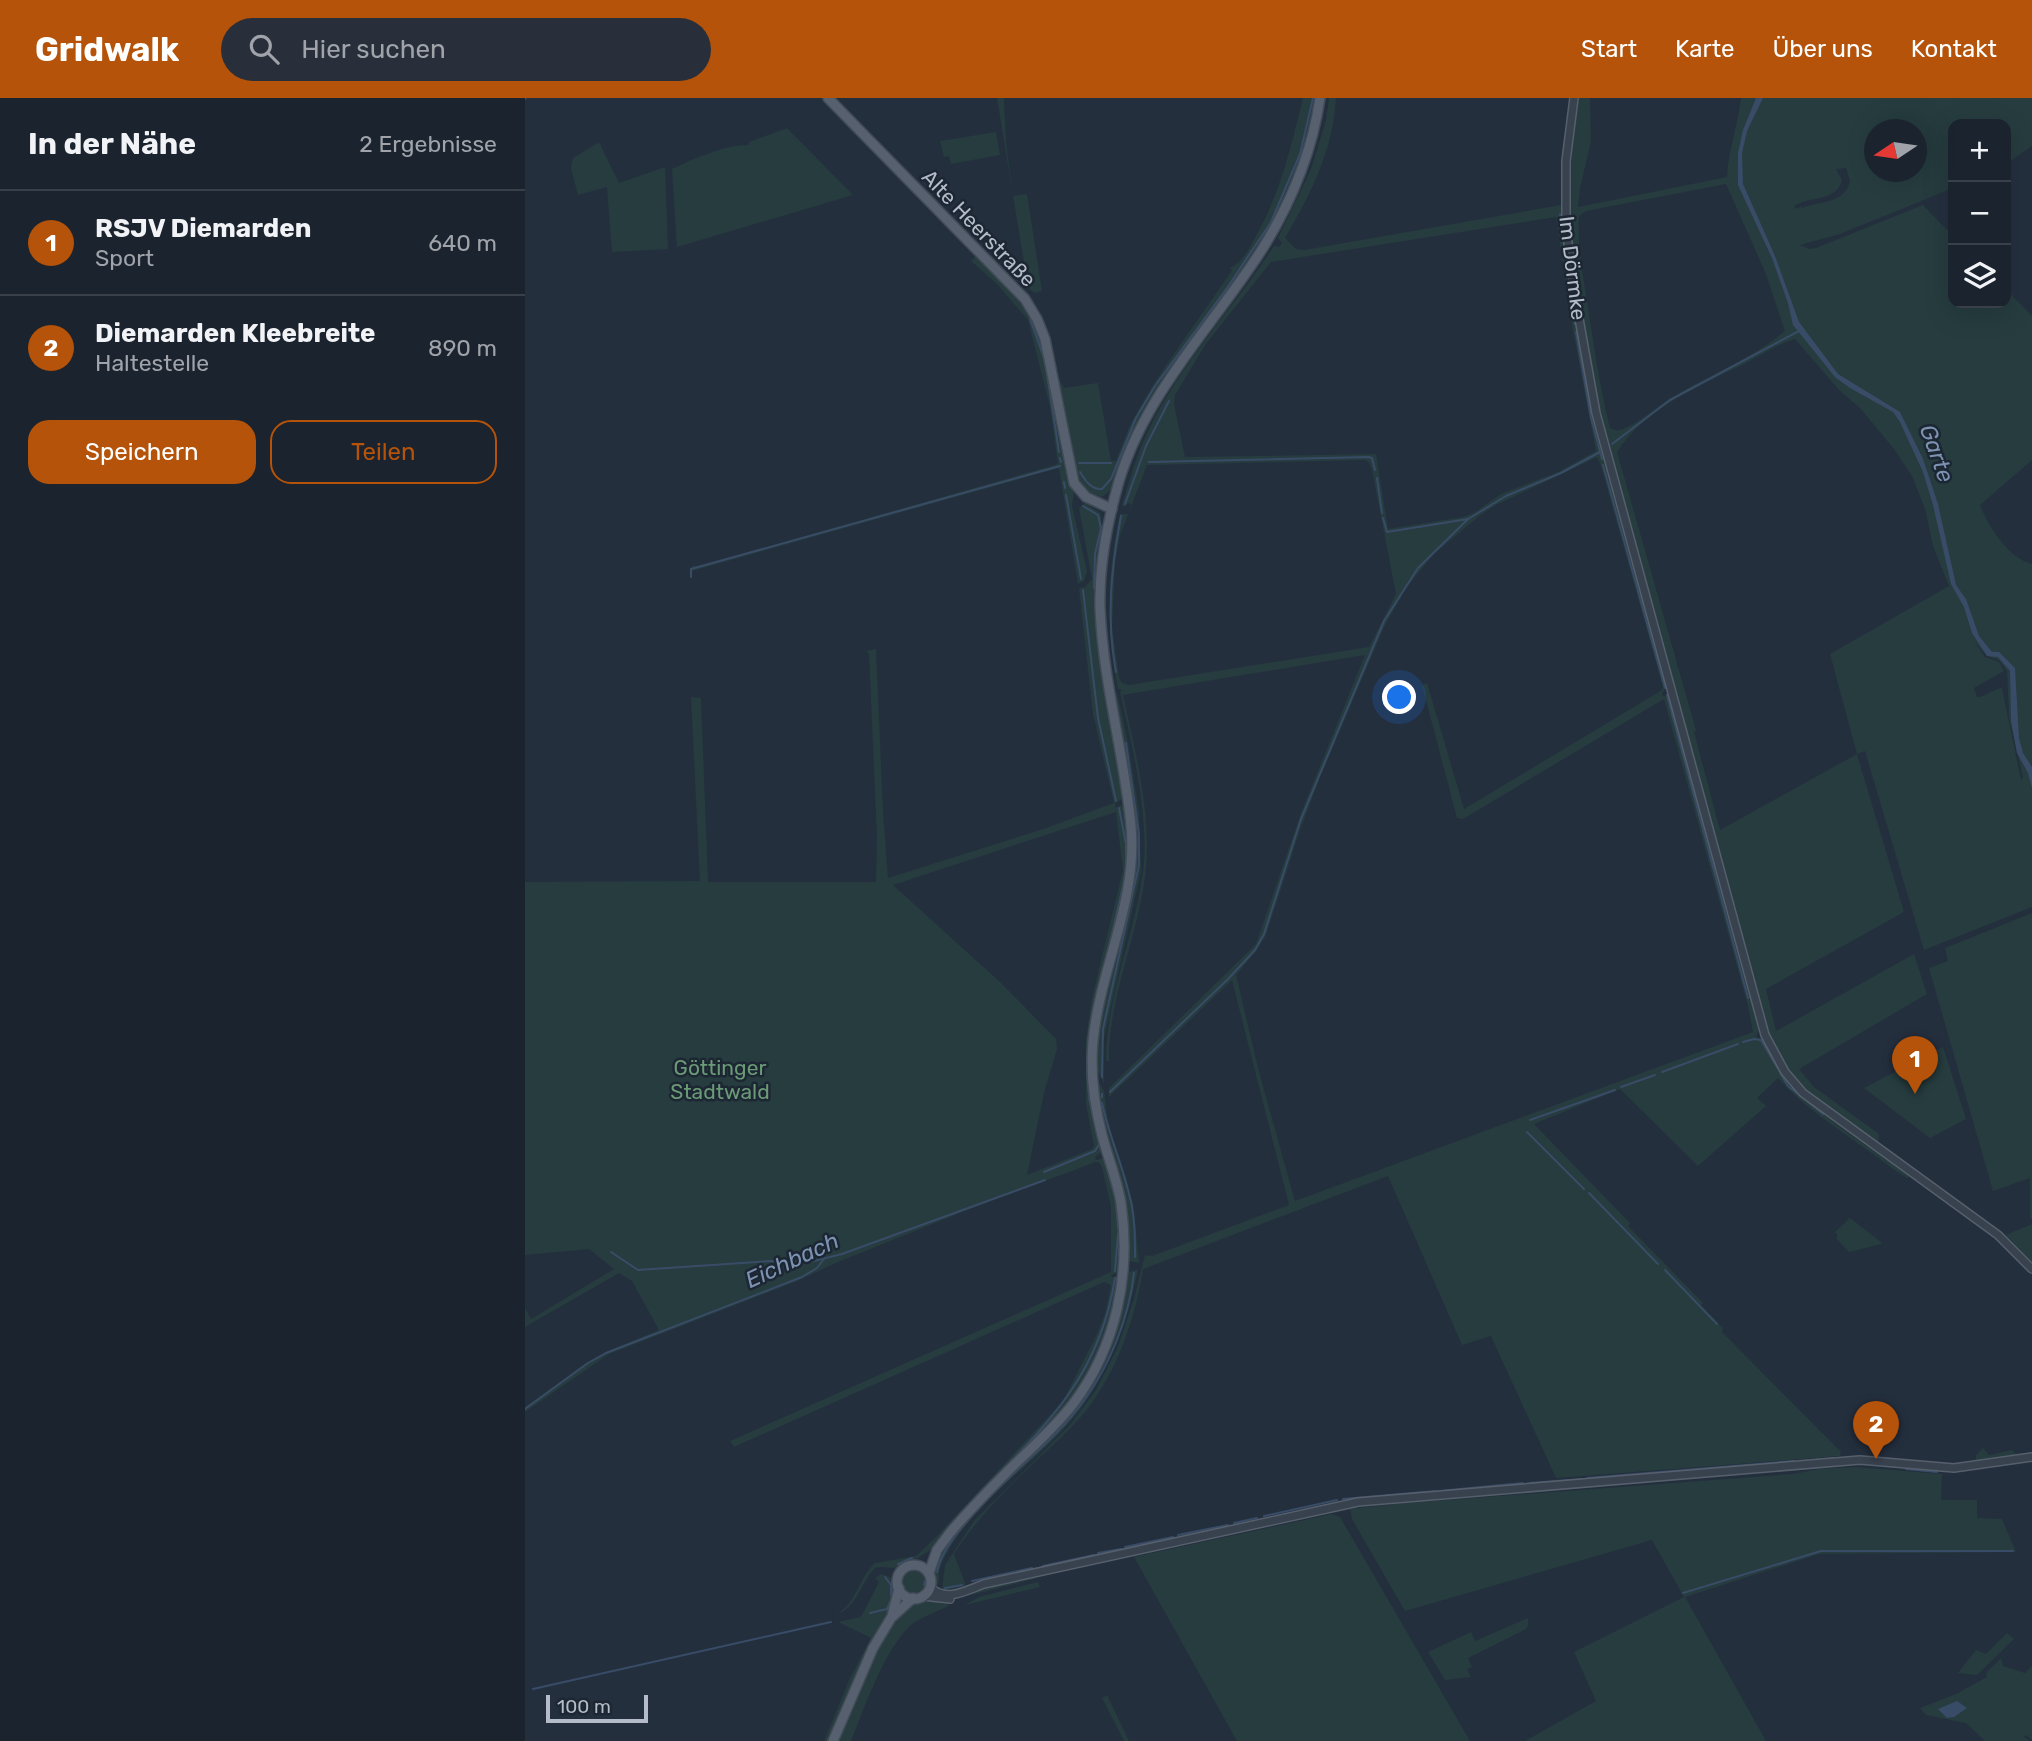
<!DOCTYPE html>
<html lang="de">
<meta charset="utf-8">
<style>
:root{--surface:#1b232e;--page:#282f3a;--text:#f1f3f6;--muted:#a0a4aa;--line:#39404a;--accent:#b45309}
body{margin:0;font-family:Rubik,sans-serif;background:var(--page);color:var(--text)}
.controls{position:absolute;right:21px;top:21px;display:grid;overflow:hidden;border-radius:14px;box-shadow:0 7px 28px #0002}
.controls button{width:63px;height:63px;display:grid;place-items:center;padding:0;border:0;border-bottom:2px solid var(--line);background:var(--surface);color:var(--text);font:35px sans-serif}
.compass{position:absolute;left:1339px;top:21px;width:63px;height:63px;border-radius:50%;background:var(--surface);box-shadow:0 7px 28px #0002;rotate:257deg}
.scale{position:absolute;left:21px;bottom:18px;width:102px;box-sizing:border-box;padding-left:7px;border:4px solid #b4bcc9;border-top:0;font-size:19px;line-height:24px;white-space:nowrap;color:#b4bcc9;-webkit-text-stroke:5px #1d2633;paint-order:stroke}
.you{position:absolute;left:875px;top:600px;width:24px;height:24px;margin:-18px;border:5px solid #fff;border-radius:50%;background:#1a73e8;box-shadow:0 0 0 10px #1a73e833}
.badge{display:grid;place-items:center;width:46px;height:46px;border-radius:50%;background:var(--accent);color:#fff;font-size:23px;font-weight:700}
.pin{position:absolute;translate:-50% -58px;filter:drop-shadow(0 2px 4px #0008)}
.pin::after{content:'';position:absolute;top:37px;width:24px;height:21px;background:inherit;clip-path:polygon(0 0,100% 0,50% 100%)}
.list{margin:0;padding:0;list-style:none}
h2{display:flex;justify-content:space-between;align-items:center;height:91px;margin:0;padding:0 28px;font-size:30px}
h2 small{font-size:23px;font-weight:400;color:var(--muted)}
.list li{display:grid;grid-template-columns:46px 1fr auto;gap:21px;align-items:center;box-sizing:border-box;height:105px;padding:0 28px;border-top:2px solid var(--line)}
.list b{display:block;font-size:26px;white-space:nowrap}
.list p{margin:0;font-size:23px;white-space:nowrap;color:var(--muted)}
.list em{font-size:23px;font-style:normal;color:var(--muted)}
.actions{display:flex;gap:14px;padding:21px 28px}
.actions a{flex:1;padding:16px 0;border:2px solid var(--accent);border-radius:21px;text-align:center;font-size:24px;color:var(--accent)}
.actions .main{background:var(--accent);color:#fff}
.icon{flex:none;width:38px;height:38px;fill:none;stroke:currentColor;stroke-width:2;stroke-linecap:round;stroke-linejoin:round}
.map{position:relative;flex:none;width:1507px;height:1643px;overflow:hidden}
header{display:flex;align-items:center;gap:42px;box-sizing:border-box;height:98px;padding:0 35px;background:var(--accent);color:#fff}
header strong{font-size:33px}
nav{display:flex;gap:38px;margin-inline-start:auto;font-size:24px}
.search{width:490px;height:63px;background:var(--page);display:flex;align-items:center;gap:18px;box-sizing:border-box;padding:0 24px;border-radius:38px;color:var(--muted);font-size:26px}
main{display:flex}
aside{flex:1;background:var(--surface)}
.map>svg:first-child{display:block}
.green{fill:#263c3f;fill-rule:evenodd}
.water{fill:#394c67}
.lines{fill:none;stroke-linecap:round;stroke-linejoin:round}
.stream{stroke:#394c67;stroke-width:2}
.minor-casing{stroke:#565f6c;stroke-width:10}
.major-casing{stroke:#414a57;stroke-width:12}
.minor{stroke:#38414e;stroke-width:7}
.major{stroke:#56606e;stroke-width:9}
.labels{text-anchor:middle;dominant-baseline:central;stroke-width:5;stroke-linejoin:round;paint-order:stroke}
.street-label{font-size:21px;fill:#b4bcc9;stroke:#1d2633}
.park-label{font-size:21px;fill:#6b9a76;stroke:#1d2633}
.water-label{font-size:23px;font-style:italic;fill:#7c92b1;stroke:#1d2633}
</style>
<header>
<strong>Gridwalk</strong>
<div class="search"><svg class="icon" aria-label="search" viewBox="0 0 24 24"><circle cx="10" cy="10" r="6"/><path d="M15 15l6 6"/></svg>Hier suchen</div>
<nav><a>Start</a><a>Karte</a><a>Über uns</a><a>Kontakt</a></nav>
</header>
<main>
<aside>
<h2>In der Nähe<small>2 Ergebnisse</small></h2>
<ul class="list">
<li><span class="badge">1</span><div><b>RSJV Diemarden</b><p>Sport</p></div><em>640 m</em></li>
<li><span class="badge">2</span><div><b>Diemarden Kleebreite</b><p>Haltestelle</p></div><em>890 m</em></li>
</ul>
<div class="actions"><a class="main">Speichern</a><a>Teilen</a></div>
</aside>
<div class="map">
<svg width="1507" height="1643" viewBox="0 0 1507 1643">
<rect width="100%" height="100%" fill="#242f3e"/>
<g class="green">
<path d="M 472,0 L 479,0 L 481,45 L 488,98 L 502,96 L 517,193 L 509,195 L 503,189 Z"/>
<path d="M 778,0 L 790,0 L 783,37 L 774,67 L 765,91 L 742,137 L 705,192 L 638,281 L 604,345 L 587,391 L 577,399 L 562,393 L 552,380 L 532,283 L 535,283 L 539,290 L 573,285 L 586,363 L 591,363 C 597,348 602,332 610,318 C 638,267 675,221 707,172 L 705,170 C 718,164 725,149 732,136 C 756,93 766,48 778,0 Z"/>
<path d="M 804,0 L 811,0 C 808,52 786,96 760,140 L 771,151 L 779,152 L 1036,107 L 1044,184 L 1068,319 L 1141,590 L 1137,595 L 1138,598 L 1143,599 L 1234,931 L 1231,939 C 1247,944 1253,972 1265,985 C 1298,1022 1345,1048 1384,1078 L 1382,1080 C 1368,1072 1356,1061 1342,1052 C 1311,1029 1278,1009 1253,980 L 1232,1000 L 1241,1008 L 1173,1068 L 1095,991 L 1009,1026 L 1105,1125 L 1103,1128 L 1178,1205 L 1176,1207 L 1198,1230 L 1197,1234 L 1316,1354 L 1315,1358 L 1031,1380 L 966,1238 L 937,1247 L 863,1078 L 618,1171 C 610,1222 592,1274 560,1314 C 546,1331 530,1345 514,1360 C 483,1389 452,1420 429,1456 L 441,1488 L 420,1492 L 417,1491 L 420,1467 L 449,1423 L 545,1327 L 571,1292 L 592,1251 L 609,1201 L 620,1157 L 627,1158 L 764,1107 L 707,882 L 584,999 L 584,990 L 731,846 L 776,715 L 840,557 L 598,597 C 611,657 629,724 619,786 C 610,845 583,903 584,963 L 581,963 C 581,898 610,838 618,774 C 625,720 607,647 595,594 L 597,593 L 596,591 L 593,591 C 581,531 582,475 595,416 L 603,416 L 606,406 L 603,405 L 600,409 L 597,407 C 605,381 612,355 624,331 C 657,264 709,209 749,148 L 754,149 L 757,145 L 753,140 L 786,71 L 801,22 ZM 1031,119 L 1047,227 L 1071,353 L 1033,374 L 976,396 L 949,415 L 938,419 L 863,431 L 851,356 L 660,359 L 649,306 L 650,297 L 680,247 L 746,164 ZM 1072,359 L 1076,368 L 1138,589 L 1137,592 L 939,711 L 902,585 L 897,587 L 932,720 L 938,721 L 1139,601 L 1223,908 L 1228,934 L 770,1103 L 734,974 L 711,877 L 732,852 L 741,837 L 775,732 L 794,682 L 859,529 L 881,490 L 909,456 L 954,418 L 971,407 ZM 840,362 L 844,364 L 847,372 L 871,496 L 844,549 L 604,587 L 597,585 L 594,579 L 587,529 L 590,464 L 595,437 L 622,367 Z"/>
<path d="M 1052,0 L 1065,0 L 1066,44 L 1055,90 L 1053,109 L 1202,79 C 1203,52 1213,27 1216,0 L 1507,0 L 1507,48 L 1481,66 L 1481,26 L 1428,26 L 1428,90 L 1315,136 L 1275,147 L 1284,151 L 1291,150 L 1398,107 L 1428,138 L 1428,205 L 1481,205 L 1481,191 L 1507,218 L 1507,362 L 1455,407 C 1463,428 1484,461 1507,466 L 1507,809 L 1399,852 L 1340,653 L 1332,656 L 1379,814 L 1241,891 L 1251,933 L 1389,856 L 1402,896 L 1274,971 L 1289,989 L 1354,1036 L 1353,1045 C 1343,1041 1332,1031 1322,1024 C 1280,993 1260,976 1240,927 L 1077,333 L 1049,173 L 1042,111 L 1043,68 L 1048,23 L 1050,23 L 1053,7 L 1050,6 ZM 1350,32 L 1392,32 L 1392,74 L 1350,74 ZM 1321,70 L 1325,83 C 1320,106 1294,103 1277,110 L 1276,108 L 1272,111 L 1269,108 C 1285,97 1311,105 1317,82 L 1311,71 ZM 1201,86 L 1241,176 L 1260,233 C 1227,261 1184,277 1146,300 C 1131,309 1117,323 1100,330 C 1094,333 1091,333 1085,330 C 1075,290 1069,249 1063,209 C 1058,178 1052,148 1054,118 L 1061,113 ZM 1270,241 L 1314,292 L 1335,310 L 1369,351 L 1387,378 L 1400,411 L 1408,448 L 1424,488 L 1305,556 L 1332,656 L 1195,732 L 1169,634 L 1171,632 L 1092,354 C 1120,310 1176,287 1221,265 C 1236,257 1253,246 1270,241 ZM 1448,542 L 1462,558 L 1474,562 L 1482,573 L 1484,619 L 1498,679 L 1496,682 L 1477,590 C 1467,591 1461,599 1452,599 L 1449,590 L 1479,573 L 1474,564 L 1460,559 Z"/>
<path d="M 262,30 L 328,97 L 152,149 L 147,71 C 171,60 198,47 224,47 L 224,44 Z"/>
<path d="M 471,34 L 475,57 L 426,66 L 424,58 L 419,59 L 415,43 Z"/>
<path d="M 74,44 L 94,85 L 140,69 L 143,151 L 87,154 L 82,89 L 53,97 L 46,70 L 48,60 Z"/>
<path d="M 451,158 L 501,210 L 515,237 L 525,284 L 540,369 L 549,394 L 547,408 L 562,473 L 559,483 L 553,486 L 534,370 L 167,473 L 167,468 L 176,468 L 533,366 L 525,309 L 503,222 L 472,186 L 446,163 Z"/>
<path d="M 560,405 L 575,415 C 581,432 569,481 570,505 C 574,571 587,635 599,700 L 590,705 L 591,710 L 596,707 L 600,710 L 603,731 L 603,773 L 566,941 L 579,1052 L 570,1059 L 571,1062 L 580,1060 L 594,1107 L 597,1173 L 586,1177 L 587,1179 L 593,1178 L 596,1181 L 586,1227 L 564,1276 L 539,1311 L 411,1448 C 400,1456 387,1464 374,1469 C 366,1472 359,1467 350,1470 C 336,1484 332,1510 312,1516 C 332,1504 334,1479 350,1465 L 391,1458 L 410,1440 L 538,1303 L 571,1238 L 580,1216 L 586,1187 L 579,1184 L 209,1349 L 205,1343 L 586,1174 L 586,1109 L 577,1069 L 574,1064 L 571,1064 L 455,1107 L 313,1164 L 270,1184 L 84,1256 L 0,1314 L 0,1309 L 61,1265 L 83,1253 L 134,1232 L 107,1183 L 94,1175 L 0,1229 L 0,1210 L 6,1221 L 89,1171 L 64,1151 L 0,1157 L 0,784 L 175,783 L 166,599 L 176,600 L 183,784 L 351,784 L 352,739 L 344,556 L 341,553 L 351,551 L 358,714 L 363,780 L 518,731 L 589,705 L 568,616 L 554,490 L 560,489 L 567,481 L 554,410 ZM 591,714 L 598,772 L 567,900 L 561,941 L 561,1006 L 569,1048 L 567,1051 L 502,1077 L 519,995 L 532,951 L 531,941 L 475,884 L 368,787 Z"/>
<path d="M 592,595 L 603,645 L 614,715 L 616,773 L 578,944 L 579,986 L 571,969 L 575,924 L 607,793 L 611,768 L 610,729 L 588,598 Z"/>
<path d="M 1507,815 L 1507,1121 L 1505,1121 L 1505,1080 L 1468,1093 L 1404,870 L 1423,863 L 1420,850 Z"/>
<path d="M 1418,949 L 1441,1021 L 1405,1040 L 1339,990 Z"/>
<path d="M 571,980 L 579,993 L 583,1024 L 608,1105 L 614,1165 L 605,1163 L 601,1109 L 578,1024 Z"/>
<path d="M 1325,1120 L 1356,1144 L 1356,1146 L 1324,1154 L 1311,1140 L 1313,1137 L 1310,1134 Z"/>
<path d="M 1507,1126 L 1507,1164 L 1481,1137 Z"/>
<path d="M 613,1171 C 602,1227 582,1281 544,1325 C 503,1372 442,1408 416,1467 C 413,1474 415,1481 413,1488 C 404,1473 413,1458 422,1445 L 570,1281 L 592,1231 L 600,1201 L 604,1174 Z"/>
<path d="M 1458,1350 L 1464,1357 L 1487,1352 L 1491,1357 L 1451,1363 L 1451,1357 Z"/>
<path d="M 1330,1369 L 1417,1376 L 1416,1402 L 1452,1402 L 1452,1420 L 1477,1421 L 1491,1454 L 1294,1456 L 1160,1499 L 1241,1643 L 1000,1643 L 1071,1603 L 1049,1554 L 1159,1499 L 1127,1442 L 880,1513 L 827,1421 L 825,1411 L 881,1405 L 1268,1376 L 1294,1371 Z"/>
<path d="M 807,1416 L 815,1419 L 945,1643 L 712,1643 L 609,1459 Z"/>
<circle cx="389" cy="1484" r="13"/>
<path d="M 356,1476 L 365,1479 L 369,1491 L 365,1514 L 305,1643 L 299,1643 L 325,1580 L 346,1540 L 313,1524 L 336,1519 L 354,1484 L 350,1480 Z"/>
<path d="M 507,1478 L 512,1480 L 446,1497 L 464,1488 Z"/>
<path d="M 513,1484 L 515,1489 L 440,1507 L 454,1499 Z"/>
<path d="M 402,1502 L 425,1507 C 412,1514 398,1518 386,1527 C 360,1550 339,1611 326,1643 L 312,1643 C 326,1609 361,1503 402,1502 Z"/>
<path d="M 1003,1520 L 1003,1528 L 1001,1531 L 943,1560 L 947,1569 L 942,1571 L 946,1579 L 920,1582 L 903,1554 L 946,1534 L 950,1543 Z"/>
<path d="M 1482,1535 L 1489,1541 L 1452,1577 L 1433,1575 L 1451,1552 L 1461,1556 Z"/>
<path d="M 1476,1560 L 1478,1568 L 1500,1575 L 1507,1568 L 1507,1642 L 1501,1637 L 1499,1639 L 1505,1643 L 1460,1643 L 1441,1625 L 1401,1617 L 1395,1610 L 1431,1596 L 1462,1579 L 1461,1575 Z"/>
<path d="M 583,1597 L 583,1599 L 604,1643 L 599,1643 L 577,1600 Z"/>
</g>
<g class="water">
<path d="M 1231,0 L 1238,0 L 1222,33 L 1217,55 L 1218,86 L 1250,158 L 1274,224 L 1313,276 L 1375,314 L 1398,361 L 1413,406 L 1431,487 L 1441,501 L 1454,538 L 1467,554 L 1474,554 L 1490,570 L 1494,640 L 1498,655 L 1507,669 L 1507,690 L 1503,675 L 1492,655 L 1486,623 L 1485,573 L 1473,559 L 1462,558 L 1447,535 L 1439,509 L 1426,486 L 1408,407 L 1398,374 L 1375,324 L 1368,314 L 1325,290 L 1310,279 L 1268,227 L 1263,205 L 1247,160 L 1213,87 L 1213,55 L 1218,32 Z"/>
<path d="M 1432,1603 L 1442,1610 L 1429,1619 L 1422,1620 L 1413,1611 Z"/>
</g>
<g class="lines">
<g class="stream">
<path d="M 0,1 L 1,0"/>
<path d="M 1035,116 L 1050,226"/>
<path d="M 505,221 L 520,263 L 534,354"/>
<path d="M 1051,234 L 1066,320 L 1077,361"/>
<path d="M 1087,346 L 1145,302 L 1274,233"/>
<path d="M 535,360 L 536,364"/>
<path d="M 624,364 L 844,359 L 847,360 L 850,372"/>
<path d="M 554,365 L 586,365"/>
<path d="M 1078,367 L 1140,590"/>
<path d="M 555,374 C 560,382 566,392 577,391 L 586,381 L 611,320 L 630,288 L 702,190 L 746,124 L 775,56 L 788,0"/>
<path d="M 852,380 L 857,415"/>
<path d="M 539,384 L 540,390"/>
<path d="M 541,397 L 556,481"/>
<path d="M 600,406 L 621,348 L 644,303"/>
<path d="M 558,408 L 573,417 L 576,430 L 570,456 L 569,490"/>
<path d="M 858,420 L 862,434 L 943,421 L 981,398 L 1036,375 L 1075,354"/>
<path d="M 166,479 L 166,471 L 535,368"/>
<path d="M 558,492 L 573,620 L 591,703"/>
<path d="M 591,574 C 581,521 586,471 596,418"/>
<path d="M 1142,597 L 1223,900"/>
<path d="M 594,710 L 601,746 L 601,768"/>
<path d="M 582,857 L 600,780"/>
<path d="M 1218,944 L 1229,941 L 1236,942 L 1263,988 L 1298,1016"/>
<path d="M 562,964 L 568,913"/>
<path d="M 562,972 L 564,997"/>
<path d="M 1137,974 L 1213,946"/>
<path d="M 577,979 L 578,931 L 614,767 L 614,736 L 601,645"/>
<path d="M 1096,989 L 1130,977"/>
<path d="M 585,994 L 703,881 L 730,852 L 739,836 L 776,721 L 859,523 L 893,470 L 943,421"/>
<path d="M 577,996 L 577,999"/>
<path d="M 564,1000 L 574,1043"/>
<path d="M 577,1005 C 584,1038 598,1068 605,1100 C 610,1119 610,1139 610,1159"/>
<path d="M 1005,1022 L 1090,992"/>
<path d="M 1002,1034 L 1059,1091"/>
<path d="M 580,1064 L 591,1102 L 593,1130"/>
<path d="M 519,1074 L 570,1053 L 575,1045"/>
<path d="M 1064,1095 L 1133,1166"/>
<path d="M 86,1154 L 113,1172 L 246,1163 L 285,1164 L 317,1156 L 520,1082"/>
<path d="M 1140,1172 L 1192,1226"/>
<path d="M 590,1173 L 593,1136"/>
<path d="M 0,1311 L 63,1265 L 81,1255 L 277,1179 L 292,1170 L 299,1161"/>
<path d="M 1275,1363 L 1310,1360"/>
<path d="M 1381,1371 L 1412,1374"/>
<path d="M 1062,1380 L 1269,1363"/>
<path d="M 1005,1385 L 1057,1381"/>
<path d="M 915,1393 L 998,1385"/>
<path d="M 818,1401 L 911,1393"/>
<path d="M 447,1403 C 516,1332 574,1283 590,1180"/>
<path d="M 739,1418 L 812,1402"/>
<path d="M 709,1425 L 732,1420"/>
<path d="M 653,1437 L 703,1427"/>
<path d="M 600,1449 L 648,1439"/>
<path d="M 573,1455 L 596,1451"/>
<path d="M 373,1466 L 387,1460"/>
<path d="M 518,1468 L 569,1457"/>
<path d="M 412,1474 C 417,1449 440,1426 456,1408 C 488,1372 530,1343 558,1304 C 585,1267 604,1220 609,1175"/>
<path d="M 360,1479 L 366,1487 L 366,1497"/>
<path d="M 447,1483 L 507,1470"/>
<path d="M 399,1487 L 400,1483"/>
<path d="M 420,1490 L 437,1487"/>
<path d="M 1158,1495 L 1296,1453 L 1488,1453"/>
<path d="M 345,1515 L 362,1511 L 365,1504"/>
<path d="M 8,1591 L 306,1524"/>
</g>
<g class="minor-casing">
<g id="minor">
<path d="M 1049,0 L 1041,63 L 1041,130 L 1051,204 L 1071,315 L 1240,937 L 1260,974 L 1278,995 L 1473,1137 L 1507,1171"/>
<path d="M 405,1489 C 421,1505 442,1492 459,1486 L 833,1404 L 1335,1362 L 1429,1370 L 1507,1359"/>
<path d="M 398,1498 L 425,1501"/>
</g>
</g>
<g class="major-casing">
<g id="major">
<path d="M 303,0 L 500,201 L 512,221 L 520,241 L 549,385 L 561,399 L 587,411"/>
<circle cx="389" cy="1484" r="17"/>
<path d="M 404,1475 L 412,1452 L 424,1436 C 444,1412 466,1390 488,1368 C 509,1348 531,1328 548,1306 C 592,1248 606,1175 596,1105 C 592,1081 583,1060 577,1037 C 569,1006 565,975 568,943 C 575,870 613,803 606,728 C 599,655 578,584 575,510 C 574,471 581,431 591,394 C 615,300 685,232 736,153 C 765,107 787,54 795,0"/>
<path d="M 367,1518 L 374,1490"/>
<path d="M 308,1643 L 348,1550 L 366,1520 L 388,1500"/>
</g>
</g>
<use href="#minor" class="minor"/>
<use href="#major" class="major"/>
</g>
<g class="labels">
<g class="street-label">
<text transform="translate(454 130) rotate(46)">Alte Heerstraße</text>
<text transform="translate(1048 170) rotate(83)">Im Dörmke</text>
</g>
<g class="park-label">
<text x="195" y="969">Göttinger<tspan x="195" dy="24">Stadtwald</tspan></text>
</g>
<g class="water-label">
<text transform="translate(1412 355) rotate(70)">Garte</text>
<text transform="translate(267 1162) rotate(-25)">Eichbach</text>
</g>
</g>
</svg>
<div class="controls">
<button>+</button>
<button>−</button>
<button><svg class="icon" aria-label="layers" viewBox="0 0 24 24"><path d="M12 4l9 5-9 5-9-5zM3 14l9 5 9-5"/></svg></button>
</div>
<svg class="compass" viewBox="-18 -18 36 36"><path d="M0-13l5 13h-10z" fill="#e53935"/><path d="M0 13l5-13h-10z" fill="#a0a4aa"/></svg>
<div class="scale">100 m</div>
<div class="you"></div>
<div class="pin badge" style="left:1390px;top:996px">1</div>
<div class="pin badge" style="left:1351px;top:1361px">2</div>
</div>
</main>
